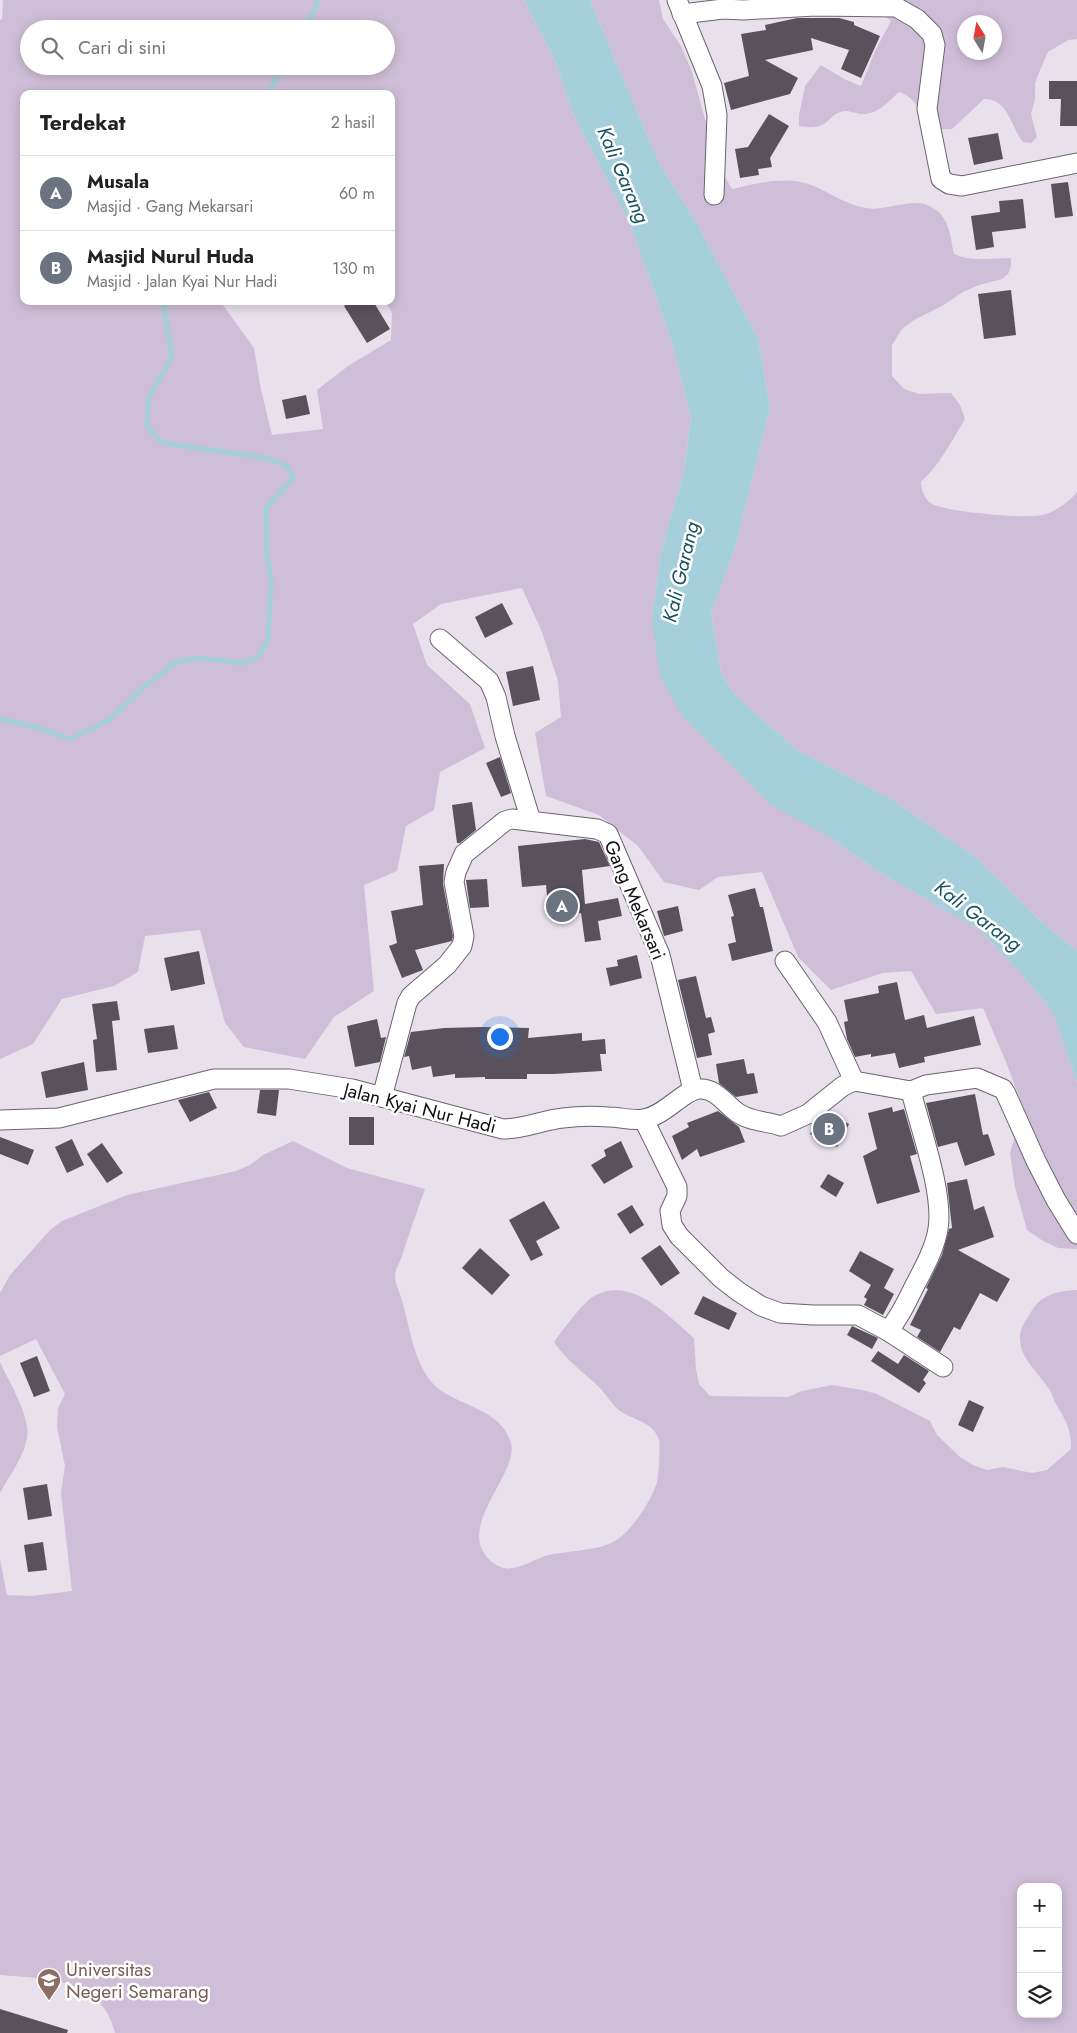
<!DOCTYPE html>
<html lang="id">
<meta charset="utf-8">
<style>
:root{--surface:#fff;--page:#f2f2f2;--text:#222;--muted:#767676;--line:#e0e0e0;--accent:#0f766e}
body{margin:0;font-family:Jost,sans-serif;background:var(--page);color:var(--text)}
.controls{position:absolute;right:15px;bottom:15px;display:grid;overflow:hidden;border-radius:10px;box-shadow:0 2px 12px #0003}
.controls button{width:45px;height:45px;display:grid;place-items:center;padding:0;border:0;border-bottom:1px solid var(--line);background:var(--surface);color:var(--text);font:25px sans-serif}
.compass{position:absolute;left:957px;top:15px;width:45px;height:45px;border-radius:50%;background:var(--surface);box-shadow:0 2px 12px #0003;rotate:349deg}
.you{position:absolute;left:499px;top:1036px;width:18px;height:18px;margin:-12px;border:4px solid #fff;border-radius:50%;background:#1a73e8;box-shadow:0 0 0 8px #1a73e833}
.badge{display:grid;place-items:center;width:32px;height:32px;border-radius:50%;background:var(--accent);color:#fff;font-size:16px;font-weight:700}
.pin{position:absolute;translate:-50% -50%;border:2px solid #fff;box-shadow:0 1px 5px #0006}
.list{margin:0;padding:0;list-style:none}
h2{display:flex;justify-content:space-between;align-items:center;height:65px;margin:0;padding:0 20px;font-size:21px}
h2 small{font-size:16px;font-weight:400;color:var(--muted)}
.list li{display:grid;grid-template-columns:32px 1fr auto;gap:15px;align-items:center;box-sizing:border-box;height:75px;padding:0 20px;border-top:1px solid var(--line)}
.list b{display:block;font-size:19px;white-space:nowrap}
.list p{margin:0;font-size:16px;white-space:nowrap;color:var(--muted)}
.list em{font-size:16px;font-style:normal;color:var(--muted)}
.icon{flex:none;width:28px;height:28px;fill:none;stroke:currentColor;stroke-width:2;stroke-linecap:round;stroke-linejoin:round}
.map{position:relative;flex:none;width:1077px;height:2033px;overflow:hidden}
.search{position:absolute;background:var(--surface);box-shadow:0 2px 12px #0003;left:20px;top:20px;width:375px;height:55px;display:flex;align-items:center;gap:12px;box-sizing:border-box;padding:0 18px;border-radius:28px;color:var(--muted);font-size:19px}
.panel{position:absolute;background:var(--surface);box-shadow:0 2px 12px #0003;left:20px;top:90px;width:375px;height:215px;border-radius:10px}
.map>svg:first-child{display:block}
.green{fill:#cfbed7;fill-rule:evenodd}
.water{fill:#a4cfdb}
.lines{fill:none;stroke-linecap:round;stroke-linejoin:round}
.stream{stroke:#a4cfdb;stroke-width:5}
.building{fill:#59525c}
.minor-casing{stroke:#6b646e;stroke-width:21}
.minor{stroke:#fff;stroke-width:19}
.labels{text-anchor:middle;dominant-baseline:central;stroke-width:5;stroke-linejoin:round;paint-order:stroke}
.street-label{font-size:19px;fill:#110f12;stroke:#fff}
.education-label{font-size:19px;fill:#785e54;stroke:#fff;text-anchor:start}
.water-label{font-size:20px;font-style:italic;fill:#17515f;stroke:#fff}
</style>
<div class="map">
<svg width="1077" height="2033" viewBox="0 0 1077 2033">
<rect width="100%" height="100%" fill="#e8e1ec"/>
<g class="green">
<path d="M 3,0 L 524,0 L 556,63 L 573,114 L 630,224 L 671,339 L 691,417 L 684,471 L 661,551 L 652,619 L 828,836 L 882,874 L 980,930 L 1026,979 L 1053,1013 L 1077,1082 L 1077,1249 L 1058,1248 L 1043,1241 L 1027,1230 L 1015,1187 L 1010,1153 L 1023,1108 L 1006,1062 L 983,1008 L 936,1014 L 911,971 L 883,973 L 831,990 L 798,957 L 762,872 L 718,877 L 699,890 L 664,882 L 638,846 L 599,815 L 546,796 L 535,733 L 561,717 L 558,681 L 542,632 L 522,588 L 441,604 L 413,624 L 427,665 L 470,704 L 485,748 L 440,772 L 434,810 L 406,826 L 397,871 L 364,885 L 374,991 L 334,1017 L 305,1059 L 244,1047 L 225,1023 L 200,930 L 145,936 L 138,972 L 114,986 L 62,999 L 33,1044 L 0,1059 L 0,20 L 2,19 ZM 29,29 L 386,29 L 386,66 L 29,66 ZM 24,94 L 391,94 L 391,301 L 385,301 L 392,313 L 391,340 L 348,366 L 317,390 L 323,429 L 272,435 L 261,390 L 254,348 L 220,301 L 24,301 Z"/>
<path d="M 590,0 L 659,0 L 663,19 L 681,46 L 692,72 L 717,163 L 732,189 C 759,183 787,175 814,186 C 832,194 847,205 866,208 C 888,212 914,195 933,208 C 950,218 950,236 954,254 C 969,262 994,258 1011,258 L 1011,266 L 1008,274 L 1002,279 L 979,285 L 963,292 L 942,306 L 914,320 L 902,329 L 892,345 L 892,376 L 904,389 L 919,394 L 951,393 L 960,405 L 965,419 C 952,441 940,464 921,482 C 921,490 925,500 932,504 C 947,512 1025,519 1042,515 C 1054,513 1070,501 1077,492 L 1077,951 L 1043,923 L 974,856 L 891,799 L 797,750 L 734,694 L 721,673 L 711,613 L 736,545 L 770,407 L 758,339 L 695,220 L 659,163 Z"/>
<path d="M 864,0 L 1077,0 L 1077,39 L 1068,40 L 1048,52 L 1038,75 L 1035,83 L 1035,99 L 1031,114 L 1037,137 L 1031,143 L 1023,142 C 1011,127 1008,98 984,99 L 952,129 L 925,129 C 920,112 917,98 899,92 C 887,103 878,115 860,114 C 855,113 850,111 845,111 C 826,113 832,132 799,126 L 799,115 L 805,86 L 821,65 L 844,79 L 861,86 L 875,51 L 891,21 ZM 964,22 L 994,22 L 994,52 L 964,52 Z"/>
<path d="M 293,1141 L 347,1168 L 425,1189 C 417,1211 409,1234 402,1256 C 400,1262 395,1270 395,1276 C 395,1284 401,1295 403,1304 C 411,1333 416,1375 443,1392 C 467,1407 502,1412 511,1443 C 519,1475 452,1529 492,1562 C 510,1577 527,1562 545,1556 C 564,1551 594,1551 611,1543 C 629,1536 652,1500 657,1482 C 659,1475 660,1447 659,1440 C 654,1422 633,1420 620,1411 C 612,1405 606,1394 598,1386 C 583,1372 566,1360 554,1342 C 562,1331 583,1302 594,1296 C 632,1275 669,1317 694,1338 L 696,1369 L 699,1384 L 710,1396 L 788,1397 L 802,1391 L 832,1385 L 862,1390 L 877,1394 L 930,1421 L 937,1435 L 960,1457 L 973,1465 L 987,1470 L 1003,1467 L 1032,1473 L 1047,1470 L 1071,1449 C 1071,1430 1067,1422 1057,1406 C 1054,1401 1052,1394 1049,1389 C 1038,1372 1019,1358 1020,1336 C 1020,1328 1027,1318 1031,1312 C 1042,1294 1057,1291 1077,1290 L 1077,2033 L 115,2033 C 102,1977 46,1979 0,1975 L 0,1559 L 7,1595 L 32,1596 L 72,1591 L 61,1493 L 65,1466 L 57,1427 L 58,1408 L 65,1394 L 36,1339 L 0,1356 L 0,1293 L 10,1275 L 50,1230 L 62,1221 L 127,1195 L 236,1171 L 250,1165 L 263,1155 ZM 1021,1887 L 1058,1887 L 1058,2014 L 1021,2014 Z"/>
<path d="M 0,1362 C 9,1382 31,1417 27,1438 C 24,1457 9,1476 0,1493 Z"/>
</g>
<path class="water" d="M 524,0 L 590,0 L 659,163 L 695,220 L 758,339 L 770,407 L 736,545 L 711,613 L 721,673 L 734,694 L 797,750 L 891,799 L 974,856 L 1043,923 L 1077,951 L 1077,1082 L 1053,1013 L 1026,979 L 980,930 L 882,874 L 828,836 L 770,804 L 682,716 L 660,676 L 652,619 L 661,551 L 684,471 L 691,417 L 671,339 L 630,224 L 573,114 L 556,63 Z"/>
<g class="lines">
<g class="stream">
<path d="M 304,29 L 317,5 L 317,0"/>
<path d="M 268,94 L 283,66"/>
<path d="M 0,719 L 32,726 L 70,739 L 109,720 L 143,688 L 176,662 L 199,658 L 242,663 L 259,656 L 268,639 L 271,580 L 267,554 L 266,508 L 293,479 L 287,466 L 266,458 L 162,443 L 147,426 L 149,397 L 172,357 L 163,301"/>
</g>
</g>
<g class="building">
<path d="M 797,18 L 839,18 L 854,22 L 854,25 L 880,36 L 861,78 L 841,69 L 849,50 L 811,38 L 813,50 L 765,60 L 798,78 L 790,94 L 731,110 L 724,83 L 749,76 L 741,34 L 766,30 L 765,25 Z"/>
<path d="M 1049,81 L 1077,81 L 1077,126 L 1060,126 L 1061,99 L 1049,99 Z"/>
<path d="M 769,114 L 789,126 L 770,158 L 772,167 L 758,169 L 759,175 L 740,178 L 735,149 L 748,147 Z"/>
<path d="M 998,133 L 1003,159 L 974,165 L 968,138 Z"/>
<path d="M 1068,182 L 1073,216 L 1055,218 L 1051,184 Z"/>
<path d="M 1023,199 L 1026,228 L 992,232 L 994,247 L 976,250 L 971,216 L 1000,212 L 999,201 Z"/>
<path d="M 1011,290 L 1016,335 L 984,339 L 978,294 Z"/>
<path d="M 351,301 L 373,301 L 390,329 L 367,343 L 344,306 Z"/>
<path d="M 306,395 L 310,414 L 286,419 L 282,400 Z"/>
<path d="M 502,603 L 513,624 L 485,638 L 475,617 Z"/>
<path d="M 533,666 L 540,700 L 513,706 L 506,672 Z"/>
<path d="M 500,757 L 511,793 L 501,797 L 486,763 Z"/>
<path d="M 472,802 L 476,830 L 460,843 L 457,843 L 452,805 Z"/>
<path d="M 585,839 L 599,842 L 610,866 L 582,870 L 585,904 L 618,898 L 622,916 L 598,921 L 601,940 L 585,942 L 581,913 L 549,916 L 546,885 L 522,887 L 518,846 Z"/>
<path d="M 444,864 L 443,884 L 453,936 L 452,941 L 415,950 L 423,970 L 402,978 L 389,946 L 397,943 L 391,911 L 423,905 L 419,866 Z"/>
<path d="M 487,879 L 489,907 L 470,908 L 466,880 Z"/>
<path d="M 755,888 L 760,907 L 763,907 L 773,951 L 732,961 L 728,944 L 736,942 L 731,917 L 734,916 L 728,895 Z"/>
<path d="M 678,906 L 683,931 L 664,936 L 657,911 Z"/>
<path d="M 199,951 L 205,984 L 171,991 L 164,958 Z"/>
<path d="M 637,955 L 642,978 L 610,986 L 606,968 L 618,966 L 617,960 Z"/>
<path d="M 696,976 L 706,1018 L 711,1017 L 715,1032 L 708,1034 L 712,1055 L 697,1058 L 678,980 Z"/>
<path d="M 897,982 L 905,1020 L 924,1015 L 927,1028 L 974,1016 L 981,1045 L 924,1057 L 925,1062 L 899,1068 L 895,1053 L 871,1057 L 871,1054 L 855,1057 L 847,1039 L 844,1022 L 848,1021 L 844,1000 L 879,993 L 878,986 Z"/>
<path d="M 117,1001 L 120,1020 L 112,1021 L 117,1070 L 96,1072 L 93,1040 L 97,1039 L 92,1004 Z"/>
<path d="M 377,1019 L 381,1038 L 386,1037 L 380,1062 L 355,1067 L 347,1026 Z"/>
<path d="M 174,1025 L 178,1049 L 148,1053 L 144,1029 Z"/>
<path d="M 482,1027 L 529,1028 L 528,1038 L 582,1033 L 582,1041 L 605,1039 L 606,1054 L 600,1054 L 602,1071 L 554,1074 L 527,1074 L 527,1079 L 485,1079 L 485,1077 L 455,1078 L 455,1074 L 433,1077 L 431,1066 L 412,1070 L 409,1056 L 404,1057 L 411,1032 L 444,1028 Z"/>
<path d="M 744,1059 L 747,1074 L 754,1073 L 758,1093 L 736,1097 L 719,1083 L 716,1064 Z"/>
<path d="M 84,1062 L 88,1090 L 46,1098 L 41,1072 Z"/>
<path d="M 260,1090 L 279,1090 L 276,1116 L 257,1113 Z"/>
<path d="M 209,1092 L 217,1108 L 190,1122 L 178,1100 Z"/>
<path d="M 975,1094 L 983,1135 L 988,1134 L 995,1155 L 965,1166 L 957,1142 L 938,1147 L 926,1103 Z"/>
<path d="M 892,1107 L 893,1112 L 904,1109 L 917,1154 L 910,1156 L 920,1192 L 877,1204 L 863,1156 L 877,1149 L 868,1113 Z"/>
<path d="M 718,1111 L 739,1127 L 745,1142 L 700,1157 L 697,1149 L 682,1160 L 672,1136 L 689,1127 L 687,1123 Z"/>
<path d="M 827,1113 L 849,1124 L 837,1147 L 810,1134 L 816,1122 Z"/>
<rect x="349" y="1117" width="25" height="28"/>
<path d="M 0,1137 L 34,1150 L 28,1165 L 0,1154 Z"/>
<path d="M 72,1139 L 84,1165 L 67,1173 L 55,1147 Z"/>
<path d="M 621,1141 L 633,1167 L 604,1184 L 591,1165 L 606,1156 L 604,1150 Z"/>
<path d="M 102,1143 L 123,1173 L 107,1183 L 87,1154 Z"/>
<path d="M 828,1174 L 844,1183 L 836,1197 L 820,1187 Z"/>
<path d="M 967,1179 L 974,1210 L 984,1206 L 994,1237 L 958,1250 L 1010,1279 L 997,1302 L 980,1293 L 960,1330 L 954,1327 L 940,1352 L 917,1337 L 921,1330 L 910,1325 L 928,1289 L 926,1288 L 942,1255 L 949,1229 L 952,1228 L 947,1183 Z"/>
<path d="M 544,1201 L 560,1228 L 536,1241 L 543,1255 L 531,1261 L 509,1220 Z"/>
<path d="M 632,1205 L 644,1225 L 630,1234 L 617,1214 Z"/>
<path d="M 660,1245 L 680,1273 L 661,1286 L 641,1258 Z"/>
<path d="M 480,1248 L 510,1275 L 492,1295 L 462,1268 Z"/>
<path d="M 860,1251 L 894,1269 L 884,1288 L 894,1294 L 883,1315 L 864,1305 L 867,1299 L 864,1297 L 871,1285 L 849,1271 Z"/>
<path d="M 703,1296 L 737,1313 L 729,1330 L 694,1314 Z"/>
<path d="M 852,1326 L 878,1338 L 872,1349 L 847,1335 Z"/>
<path d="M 878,1351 L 898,1364 L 904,1355 L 929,1371 L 923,1380 L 926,1383 L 919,1393 L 871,1361 Z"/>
<path d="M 37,1356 L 50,1391 L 34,1397 L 20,1363 Z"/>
<path d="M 969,1400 L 984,1407 L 973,1432 L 958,1425 Z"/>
<path d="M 47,1484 L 52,1516 L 28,1520 L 23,1488 Z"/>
<path d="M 43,1542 L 47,1570 L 28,1572 L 24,1545 Z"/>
<path d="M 0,2009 L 68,2030 L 67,2033 L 0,2033 Z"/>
</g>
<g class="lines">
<g class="minor-casing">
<g id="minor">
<path d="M 677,0 L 712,86 L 717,115 L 714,195"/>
<path d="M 682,14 L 723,9 L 743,10 L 815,6 L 896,7 L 917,19 L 932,34 L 935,45 L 927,109 L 941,179 L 949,184 L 962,186 L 1077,163"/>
<path d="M 440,639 L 489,681 L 496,697 L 505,736 L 531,821"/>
<path d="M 785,961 L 827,1022 L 854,1081"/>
<path d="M 382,1097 L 407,1003 L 411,996 L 447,965 L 462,946 L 464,936 L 454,882 L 456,872 L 464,854 L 505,821 L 512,819 L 597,829 L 608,834 L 660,955 L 693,1090"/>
<path d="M 0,1120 L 59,1118 L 214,1079 L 289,1079 L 352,1089 L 503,1129 C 524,1129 543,1120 563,1118 C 578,1116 594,1116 609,1117 C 620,1117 633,1121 643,1119 C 664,1117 684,1089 700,1089 C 716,1088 726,1105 738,1113 C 751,1122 767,1121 781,1126 L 808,1114 L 843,1086 L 854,1081 L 911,1091 L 926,1085 L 977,1078 L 1003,1089 L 1006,1094 L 1036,1161 L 1056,1200 L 1077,1234"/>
<path d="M 644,1120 L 677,1187 L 677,1196 L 670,1211 L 672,1225 L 679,1236 L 721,1278 L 739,1292 L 761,1306 L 780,1313 L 813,1315 L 858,1315 L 888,1331 C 900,1317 907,1301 915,1285 C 924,1268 935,1248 938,1229 C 944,1193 920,1128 911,1091"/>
<path d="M 888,1331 L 943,1367"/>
</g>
</g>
<use href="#minor" class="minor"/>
</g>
<defs>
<g id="university-pin" transform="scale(1.25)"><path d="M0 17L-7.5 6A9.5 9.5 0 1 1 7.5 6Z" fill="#8d6e63" stroke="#fff"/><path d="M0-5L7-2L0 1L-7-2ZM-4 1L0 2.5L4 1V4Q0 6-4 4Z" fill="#fff"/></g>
</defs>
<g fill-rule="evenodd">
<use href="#university-pin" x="49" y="1980"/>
</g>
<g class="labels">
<g class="street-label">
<text transform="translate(635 900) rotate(67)">Gang Mekarsari</text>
<text transform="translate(420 1108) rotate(14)">Jalan Kyai Nur Hadi</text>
</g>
<g class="education-label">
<text x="66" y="1969">Universitas<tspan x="66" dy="22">Negeri Semarang</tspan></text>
</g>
<g class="water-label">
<text transform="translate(623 175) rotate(67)">Kali Garang</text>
<text transform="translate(681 572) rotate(-77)">Kali Garang</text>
<text transform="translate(978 916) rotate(37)">Kali Garang</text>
</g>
</g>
</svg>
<div class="controls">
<button>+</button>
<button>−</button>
<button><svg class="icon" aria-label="layers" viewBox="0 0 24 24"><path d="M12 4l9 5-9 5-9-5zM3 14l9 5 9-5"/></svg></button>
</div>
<svg class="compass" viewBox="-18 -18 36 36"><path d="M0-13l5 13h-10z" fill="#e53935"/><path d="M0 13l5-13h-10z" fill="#767676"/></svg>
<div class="you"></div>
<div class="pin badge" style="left:562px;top:906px;background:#6b7280">A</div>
<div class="pin badge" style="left:829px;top:1129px;background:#6b7280">B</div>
<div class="search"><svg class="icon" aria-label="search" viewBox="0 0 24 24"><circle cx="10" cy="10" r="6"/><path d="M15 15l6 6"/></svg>Cari di sini</div>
<section class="panel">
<h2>Terdekat<small>2 hasil</small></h2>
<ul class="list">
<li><span class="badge" style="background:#6b7280">A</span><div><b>Musala</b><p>Masjid · Gang Mekarsari</p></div><em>60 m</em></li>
<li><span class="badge" style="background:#6b7280">B</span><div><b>Masjid Nurul Huda</b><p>Masjid · Jalan Kyai Nur Hadi</p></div><em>130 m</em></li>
</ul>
</section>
</div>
